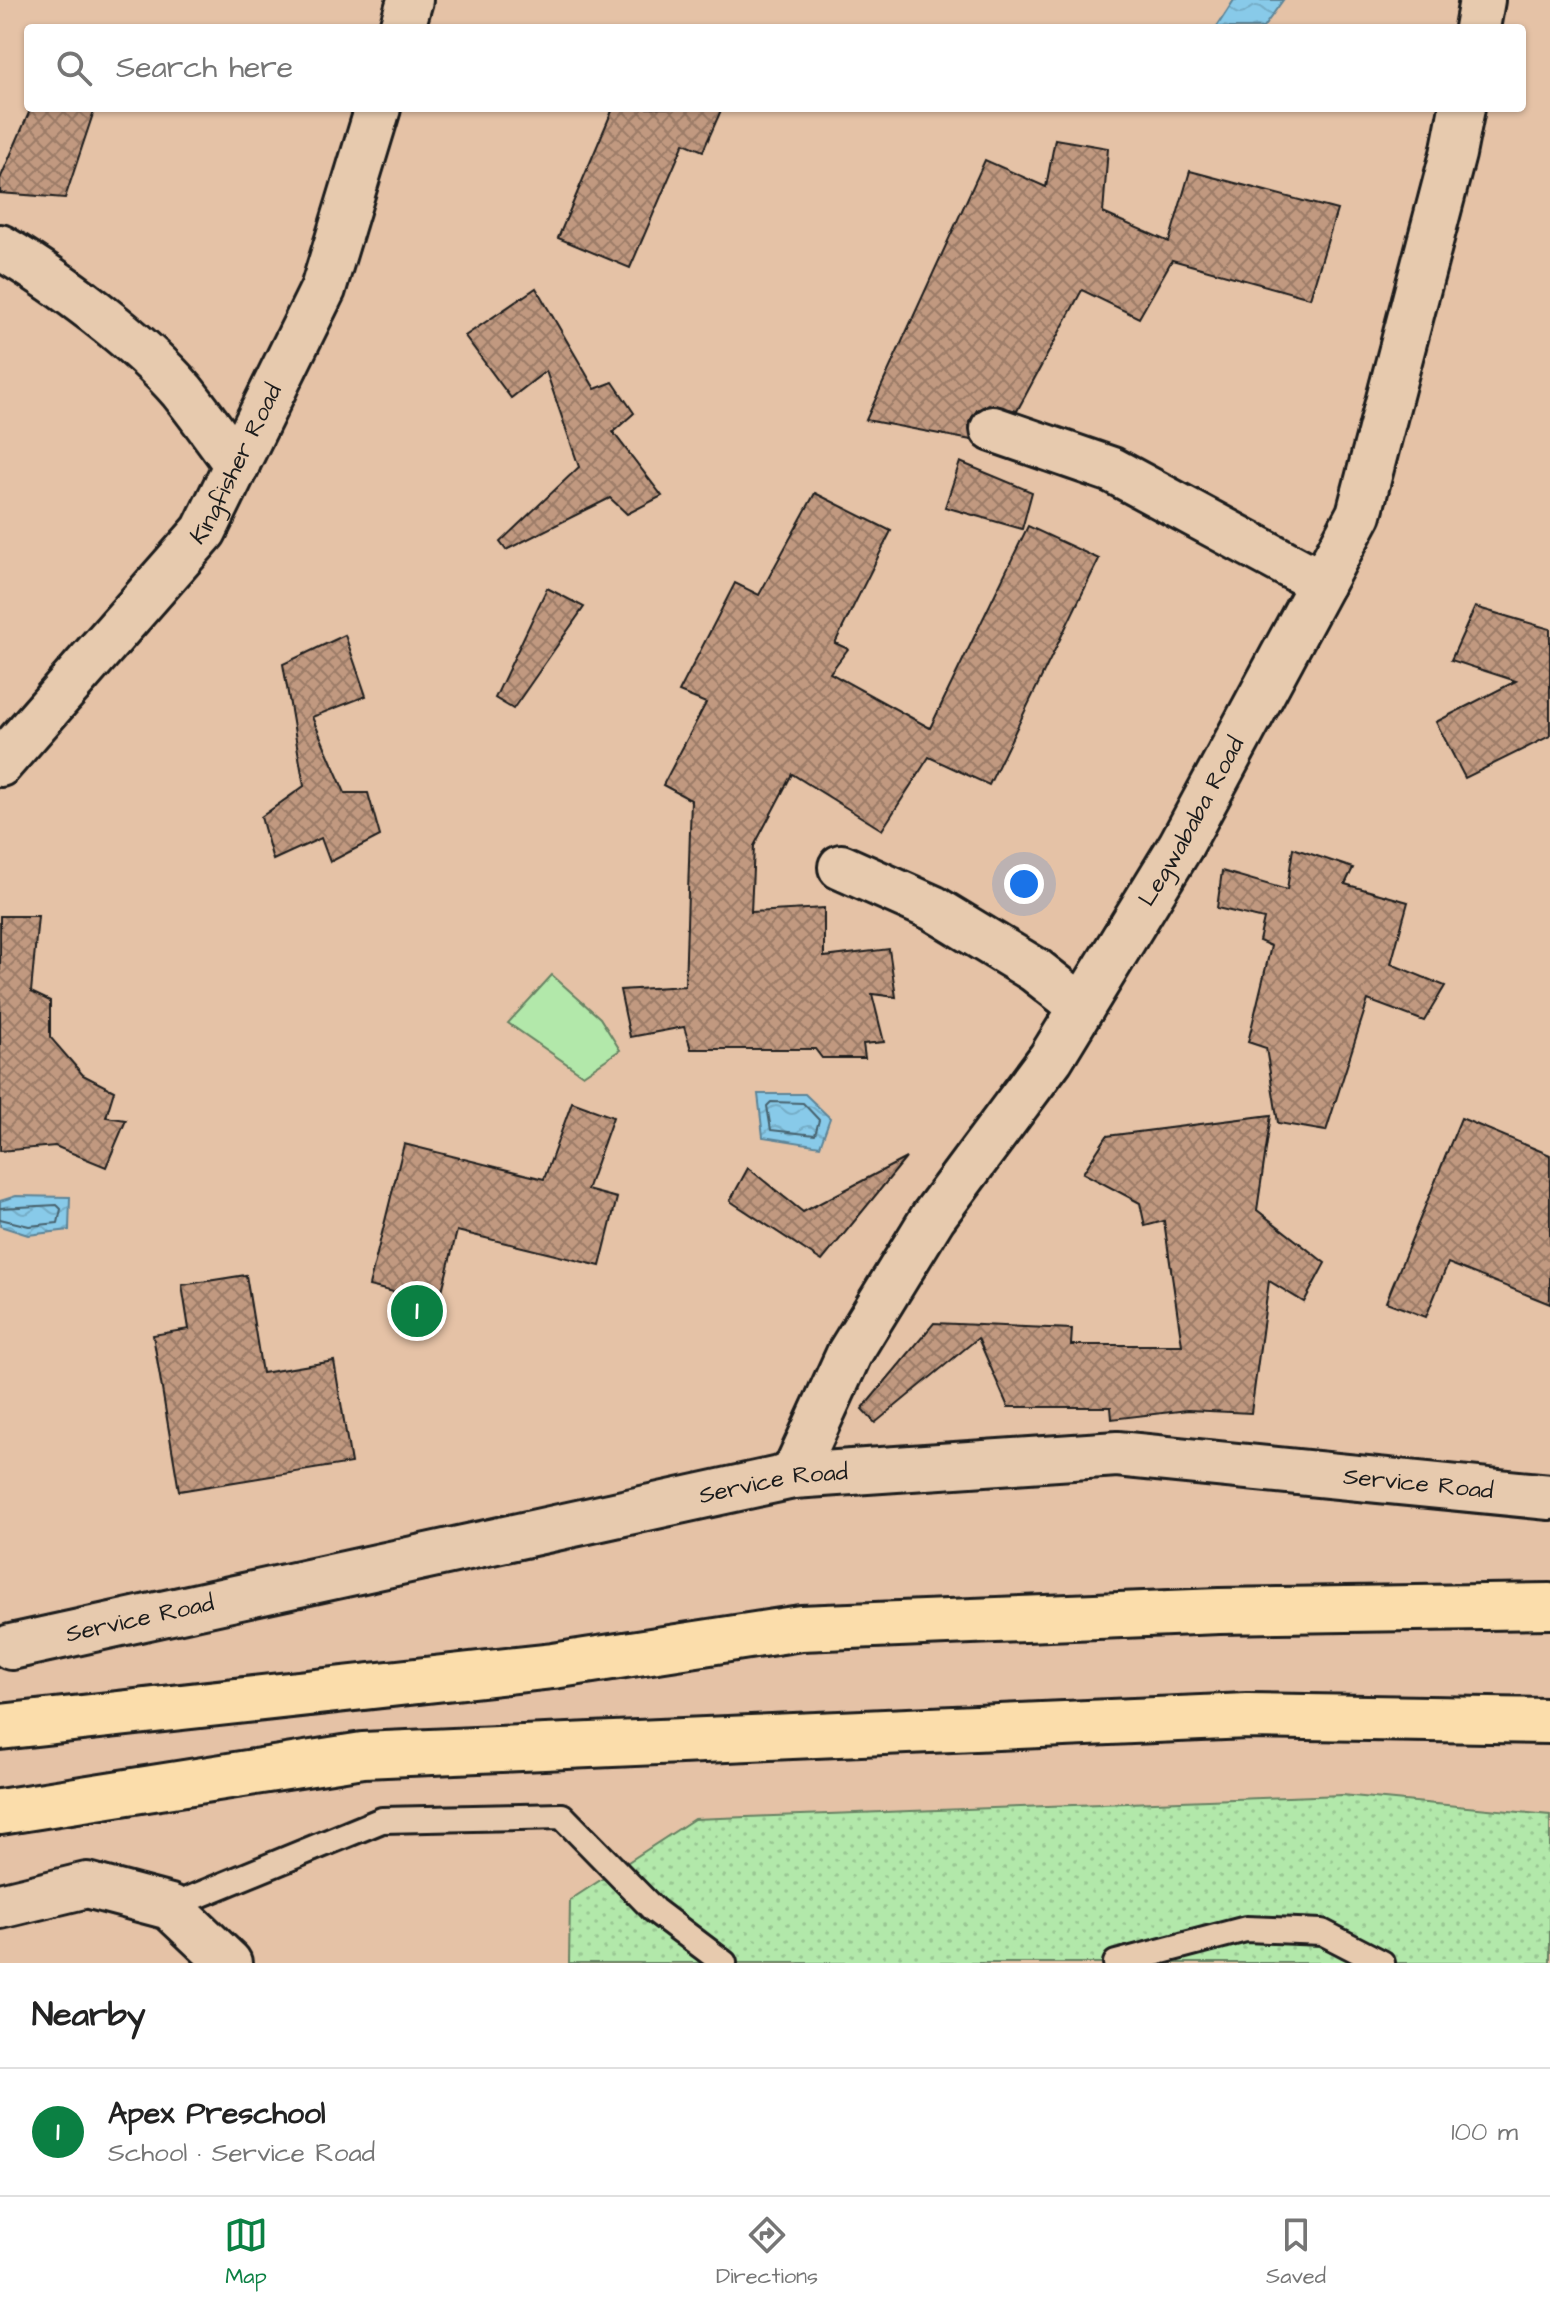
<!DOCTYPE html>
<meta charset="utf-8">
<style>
:root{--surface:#fff;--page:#f2f2f2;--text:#222;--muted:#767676;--line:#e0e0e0;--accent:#0b8043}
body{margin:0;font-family:"Architects Daughter",sans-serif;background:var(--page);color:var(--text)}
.you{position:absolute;left:1024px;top:884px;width:28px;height:28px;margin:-20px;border:6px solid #fff;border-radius:50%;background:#1a73e8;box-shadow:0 0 0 12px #1a73e833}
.badge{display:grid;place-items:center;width:52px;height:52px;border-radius:50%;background:var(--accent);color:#fff;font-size:26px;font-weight:700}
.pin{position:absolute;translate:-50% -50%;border:4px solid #fff;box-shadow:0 2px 8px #0006}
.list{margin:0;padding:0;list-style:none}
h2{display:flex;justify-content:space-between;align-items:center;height:104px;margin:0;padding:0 32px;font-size:34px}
h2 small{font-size:26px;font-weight:400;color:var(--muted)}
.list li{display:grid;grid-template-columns:52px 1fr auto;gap:24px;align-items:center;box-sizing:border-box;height:128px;padding:0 32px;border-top:2px solid var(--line)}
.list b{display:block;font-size:30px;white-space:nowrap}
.list p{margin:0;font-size:26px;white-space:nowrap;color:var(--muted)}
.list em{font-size:26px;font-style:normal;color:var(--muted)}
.icon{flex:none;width:44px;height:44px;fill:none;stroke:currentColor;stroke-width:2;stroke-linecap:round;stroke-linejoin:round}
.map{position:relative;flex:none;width:1550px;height:1963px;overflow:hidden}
.search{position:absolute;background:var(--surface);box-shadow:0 2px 6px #0004;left:24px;right:24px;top:24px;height:88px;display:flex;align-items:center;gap:20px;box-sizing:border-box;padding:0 28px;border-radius:8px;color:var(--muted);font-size:30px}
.sheet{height:232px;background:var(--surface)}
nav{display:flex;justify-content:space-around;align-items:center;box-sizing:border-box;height:112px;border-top:2px solid var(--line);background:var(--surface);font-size:22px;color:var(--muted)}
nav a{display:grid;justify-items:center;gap:4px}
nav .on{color:var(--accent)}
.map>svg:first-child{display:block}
.grass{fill:url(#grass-dots);stroke:#678263;stroke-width:2}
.green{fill:#b2e8aa;stroke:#678263;stroke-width:2}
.water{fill:url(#water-waves);stroke:#5d8497;stroke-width:2}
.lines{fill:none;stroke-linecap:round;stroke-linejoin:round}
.shore{stroke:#47626e;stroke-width:2}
.building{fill:url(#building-cross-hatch);stroke:#1c1c1c;stroke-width:2}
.lane-casing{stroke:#1c1c1c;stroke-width:30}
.street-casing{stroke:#1c1c1c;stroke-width:50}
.secondary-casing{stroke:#1c1c1c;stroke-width:50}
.highway-casing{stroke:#1c1c1c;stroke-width:50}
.lane{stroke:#e7caae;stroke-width:24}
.street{stroke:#e7caae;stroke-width:44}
.secondary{stroke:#e7caae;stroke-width:44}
.highway{stroke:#fbddab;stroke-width:44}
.labels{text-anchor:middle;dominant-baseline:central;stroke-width:8;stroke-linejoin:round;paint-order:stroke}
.street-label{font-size:24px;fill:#1c1c1c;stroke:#e7caae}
</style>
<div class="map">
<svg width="1550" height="1963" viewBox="0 0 1550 1963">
<defs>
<pattern id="grass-dots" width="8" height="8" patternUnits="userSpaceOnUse" patternTransform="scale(2)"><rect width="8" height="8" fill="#b2e8aa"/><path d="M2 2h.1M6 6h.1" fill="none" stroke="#98c692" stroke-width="1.8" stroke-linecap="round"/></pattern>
<pattern id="water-waves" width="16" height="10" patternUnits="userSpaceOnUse" patternTransform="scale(2)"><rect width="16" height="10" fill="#88cae9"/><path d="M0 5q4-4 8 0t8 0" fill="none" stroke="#75adc7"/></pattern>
<pattern id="building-cross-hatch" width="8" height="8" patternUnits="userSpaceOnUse" patternTransform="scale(2)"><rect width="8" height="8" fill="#c19980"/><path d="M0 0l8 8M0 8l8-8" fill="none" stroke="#9c7c68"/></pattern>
</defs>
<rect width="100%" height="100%" fill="#e5c2a6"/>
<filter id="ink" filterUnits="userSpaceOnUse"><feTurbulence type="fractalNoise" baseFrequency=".0125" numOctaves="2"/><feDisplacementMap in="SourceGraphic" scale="16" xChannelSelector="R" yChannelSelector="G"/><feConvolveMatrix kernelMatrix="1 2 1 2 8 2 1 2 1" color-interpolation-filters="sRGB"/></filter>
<g filter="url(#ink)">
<path class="grass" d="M 1342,1795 L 1550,1815 L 1550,1963 L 569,1963 L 570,1900 L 694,1819 Z"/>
<path class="green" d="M 552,975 L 600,1018 L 620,1050 L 583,1075 L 508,1023 Z"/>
<g class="water">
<path d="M 1234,0 L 1283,0 L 1263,28 L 1216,28 Z"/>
<path d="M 758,1094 L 805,1094 L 830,1118 L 820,1146 L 763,1137 Z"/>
<path d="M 16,1196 L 70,1197 L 69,1230 L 28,1235 L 0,1226 L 0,1201 Z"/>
</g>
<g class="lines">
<g class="shore">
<path d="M 771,1102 L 803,1103 L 819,1120 L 815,1135 L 771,1130 L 767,1106 Z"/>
<path d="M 0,1208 L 57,1205 L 61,1209 L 58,1223 L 29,1226 L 0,1219"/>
</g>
</g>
<g class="building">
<path d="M 31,108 L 95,108 L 65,198 L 0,193 L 0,179 Z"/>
<path d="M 604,108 L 722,108 L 703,151 L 684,143 L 630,268 L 558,238 L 612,111 Z"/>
<path d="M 1055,139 L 1108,148 L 1103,213 L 1169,242 L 1190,171 L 1337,210 L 1310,298 L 1172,260 L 1139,318 L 1082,290 L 1017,411 L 989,404 L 977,410 L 969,422 L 971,440 L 866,420 L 985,160 L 1046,187 Z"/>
<path d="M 536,288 L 595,389 L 613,382 L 634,413 L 613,432 L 662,496 L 627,514 L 610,498 L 506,550 L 500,542 L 579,467 L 546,371 L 511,398 L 465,336 Z"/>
<path d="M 960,462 L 1032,492 L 1022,529 L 945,507 Z"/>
<path d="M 815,493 L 891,531 L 835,643 L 848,649 L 830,673 L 930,728 L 1028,526 L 1099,559 L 989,785 L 929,757 L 882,830 L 792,774 L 754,846 L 751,912 L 824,908 L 824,957 L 889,949 L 896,997 L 872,994 L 884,1042 L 863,1044 L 865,1058 L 822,1058 L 815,1049 L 691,1049 L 684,1027 L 630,1037 L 620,990 L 685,986 L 691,800 L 663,785 L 706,703 L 679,692 L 735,583 L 759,595 Z"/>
<path d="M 547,588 L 584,607 L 513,709 L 495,698 Z"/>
<path d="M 1475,607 L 1550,629 L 1550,736 L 1465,778 L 1436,722 L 1516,681 L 1451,660 Z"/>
<path d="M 345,635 L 366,696 L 312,717 L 345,793 L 368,793 L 380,836 L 330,862 L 321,838 L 273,860 L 261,817 L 304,786 L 283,664 Z"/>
<path d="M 1293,848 L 1353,868 L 1345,884 L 1408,902 L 1391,964 L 1445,986 L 1424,1021 L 1368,1000 L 1326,1131 L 1278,1123 L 1266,1048 L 1248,1042 L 1271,946 L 1259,941 L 1264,919 L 1217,908 L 1222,871 L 1287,890 Z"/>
<path d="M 0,916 L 38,916 L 31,992 L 50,1001 L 50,1037 L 83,1075 L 114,1091 L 106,1117 L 126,1120 L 106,1167 L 55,1146 L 0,1151 Z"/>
<path d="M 572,1102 L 613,1117 L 587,1190 L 617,1198 L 600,1266 L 457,1231 L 439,1303 L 369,1286 L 404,1144 L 544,1179 Z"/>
<path d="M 1271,1115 L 1257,1210 L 1325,1263 L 1304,1302 L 1269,1281 L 1251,1413 L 1188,1410 L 1112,1419 L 1111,1407 L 1008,1407 L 978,1338 L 875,1423 L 862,1409 L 934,1323 L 1072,1329 L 1071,1345 L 1182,1345 L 1164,1221 L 1145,1226 L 1140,1203 L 1083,1173 L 1107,1136 Z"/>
<path d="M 1461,1118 L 1550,1155 L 1550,1304 L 1448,1263 L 1426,1317 L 1386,1302 Z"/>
<path d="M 906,1158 L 822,1261 L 730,1201 L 748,1168 L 803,1212 Z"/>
<path d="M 246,1275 L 262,1373 L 334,1361 L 351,1463 L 179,1491 L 153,1335 L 189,1329 L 182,1285 Z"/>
</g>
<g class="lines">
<g class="lane-casing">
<g id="lane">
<path d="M 170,1907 L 382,1820 L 562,1816 L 654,1910 L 724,1963"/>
<path d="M 1116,1963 L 1246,1929 L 1322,1932 L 1382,1963"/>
</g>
</g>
<g class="street-casing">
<g id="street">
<path d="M 1477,28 L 1482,0"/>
<path d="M 0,247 C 56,279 140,342 182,391 C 201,415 219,440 237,465"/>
<path d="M 993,429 L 1112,470 L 1322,583"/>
<path d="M 841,867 L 933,908 L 1035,970 L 1082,1007"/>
<path id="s1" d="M 793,1476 L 849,1354 L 933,1217 L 1051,1058 L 1181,845 L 1359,514 L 1453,154 L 1462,108"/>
<path id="s2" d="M 11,1647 L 793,1476 L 1117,1454 L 1550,1497"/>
<path d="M 0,1906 L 87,1885 L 170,1907 L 229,1963"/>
</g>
</g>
<g class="secondary-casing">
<g id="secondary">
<path d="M 402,28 L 410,0"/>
<path id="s3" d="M 0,764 L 204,531 L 323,289 L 378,108"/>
</g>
</g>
<g class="highway-casing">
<g id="highway">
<path d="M 0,1727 L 553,1666 L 801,1628 L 1219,1611 L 1550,1606"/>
<path d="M 0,1812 L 363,1755 L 1247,1716 L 1550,1721"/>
</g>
</g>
<use href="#lane" class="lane"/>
<use href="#street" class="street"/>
<use href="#secondary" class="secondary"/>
<use href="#highway" class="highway"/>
</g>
</g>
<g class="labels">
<g class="street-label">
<text stroke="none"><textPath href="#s3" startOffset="384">Kingfisher Road</textPath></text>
<text stroke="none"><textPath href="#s1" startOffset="768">Legwababa Road</textPath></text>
<text stroke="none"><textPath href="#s2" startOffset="1428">Service Road</textPath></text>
<text stroke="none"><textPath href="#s2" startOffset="780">Service Road</textPath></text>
<text stroke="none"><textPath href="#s2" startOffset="132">Service Road</textPath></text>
</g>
</g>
</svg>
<div class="you"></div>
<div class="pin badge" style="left:417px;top:1311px">1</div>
<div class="search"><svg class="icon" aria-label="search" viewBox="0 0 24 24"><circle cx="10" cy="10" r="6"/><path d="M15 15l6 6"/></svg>Search here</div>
</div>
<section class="sheet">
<h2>Nearby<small></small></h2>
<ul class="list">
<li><span class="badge">1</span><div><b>Apex Preschool</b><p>School · Service Road</p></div><em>100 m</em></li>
</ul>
</section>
<nav>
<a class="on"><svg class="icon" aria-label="map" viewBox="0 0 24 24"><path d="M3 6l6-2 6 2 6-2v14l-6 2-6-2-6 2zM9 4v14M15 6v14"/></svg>Map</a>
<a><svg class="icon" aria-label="directions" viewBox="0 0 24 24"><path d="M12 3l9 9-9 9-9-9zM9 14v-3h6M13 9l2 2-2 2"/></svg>Directions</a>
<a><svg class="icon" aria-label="saved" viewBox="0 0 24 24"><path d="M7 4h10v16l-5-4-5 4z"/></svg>Saved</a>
</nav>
